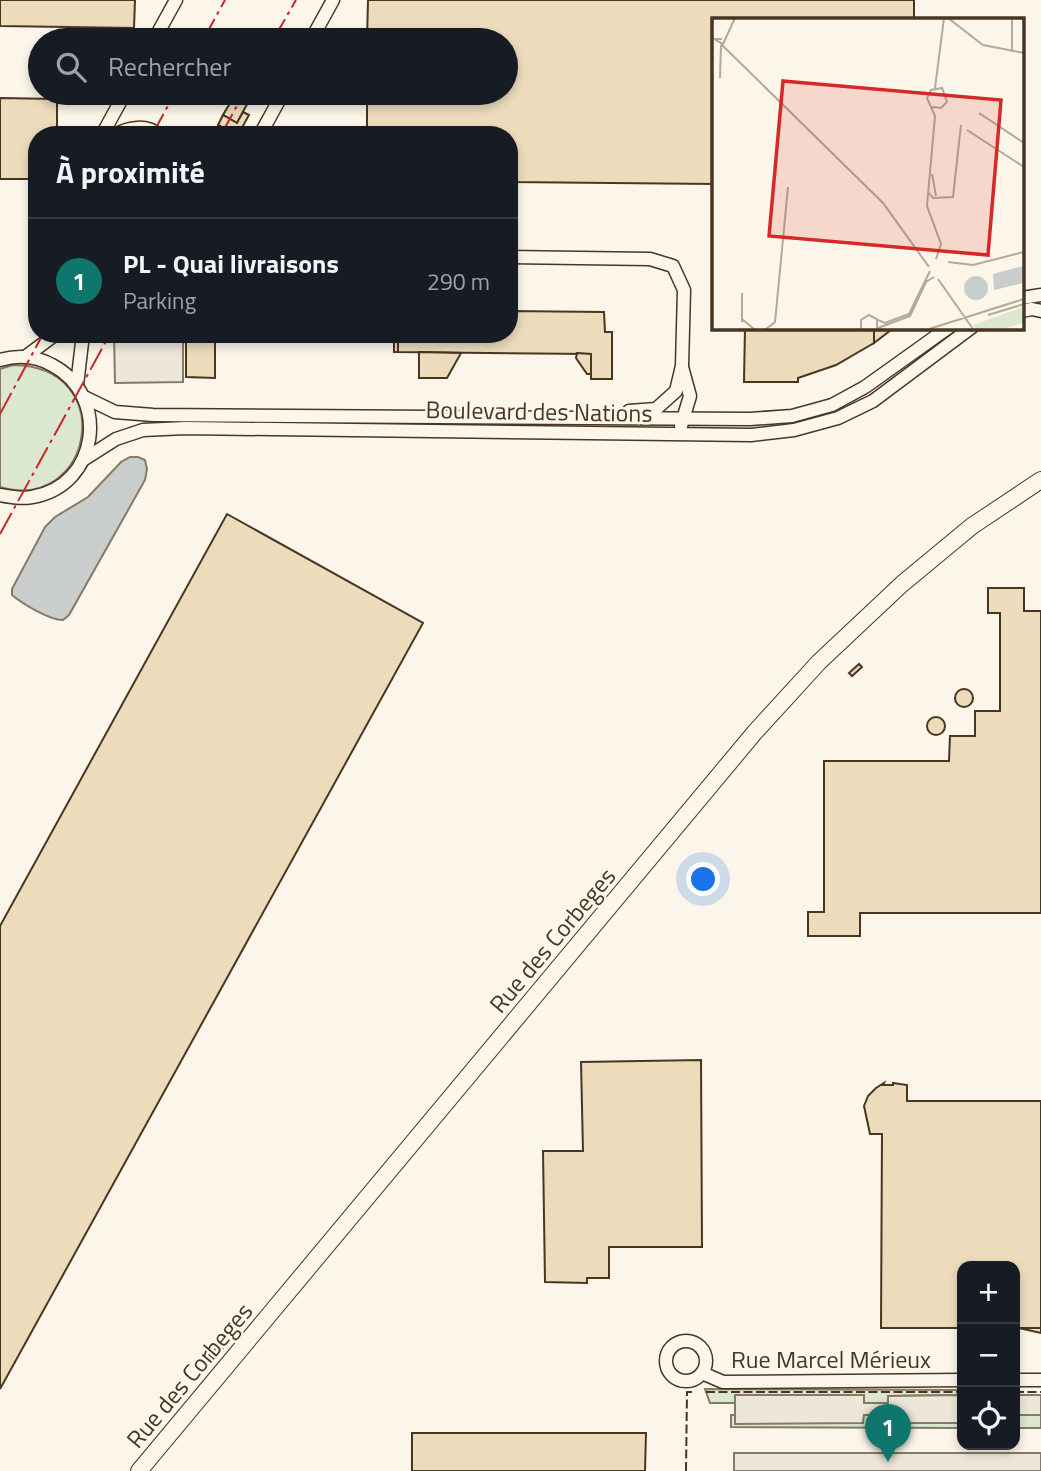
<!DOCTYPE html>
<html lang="fr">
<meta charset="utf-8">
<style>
:root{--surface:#171b24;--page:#242831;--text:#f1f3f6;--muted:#9ea1a6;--line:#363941;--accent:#0f766e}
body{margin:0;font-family:"Titillium Web",sans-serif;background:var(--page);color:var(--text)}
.controls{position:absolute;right:21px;bottom:21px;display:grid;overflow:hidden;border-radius:14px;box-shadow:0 4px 10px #0003}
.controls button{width:63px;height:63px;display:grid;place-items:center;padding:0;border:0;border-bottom:2px solid var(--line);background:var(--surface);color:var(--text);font:35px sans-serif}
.you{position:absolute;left:704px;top:880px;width:24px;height:24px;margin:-18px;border:5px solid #fff;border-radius:50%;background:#1a73e8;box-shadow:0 0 0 10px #1a73e833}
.badge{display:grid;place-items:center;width:46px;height:46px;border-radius:50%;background:var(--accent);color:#fff;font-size:23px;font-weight:700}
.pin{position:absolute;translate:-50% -58px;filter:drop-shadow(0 2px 4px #0008)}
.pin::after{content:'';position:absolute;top:37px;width:24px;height:21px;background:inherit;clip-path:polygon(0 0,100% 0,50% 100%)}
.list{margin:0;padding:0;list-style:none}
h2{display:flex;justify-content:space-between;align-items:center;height:91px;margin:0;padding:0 28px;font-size:30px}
h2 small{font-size:23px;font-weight:400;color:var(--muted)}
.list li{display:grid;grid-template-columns:46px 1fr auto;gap:21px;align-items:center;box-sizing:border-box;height:126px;padding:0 28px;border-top:2px solid var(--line)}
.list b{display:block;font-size:26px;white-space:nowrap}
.list p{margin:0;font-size:23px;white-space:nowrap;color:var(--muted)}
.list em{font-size:23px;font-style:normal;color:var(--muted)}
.icon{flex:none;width:38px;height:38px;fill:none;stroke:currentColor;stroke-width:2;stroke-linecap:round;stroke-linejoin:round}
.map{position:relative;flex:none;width:1041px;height:1471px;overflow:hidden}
.search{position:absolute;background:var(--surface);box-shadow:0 4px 10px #0003;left:28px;top:28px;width:490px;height:77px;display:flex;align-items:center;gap:18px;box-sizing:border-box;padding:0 24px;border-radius:38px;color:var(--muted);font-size:26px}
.panel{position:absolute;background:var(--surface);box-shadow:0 4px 10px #0003;left:28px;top:126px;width:490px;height:217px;border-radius:28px}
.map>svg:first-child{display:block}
.green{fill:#dce7d0;stroke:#887966;stroke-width:2}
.parking{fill:#ede7d9;stroke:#887966;stroke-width:2}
.water{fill:#c9cecd;stroke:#887966;stroke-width:2}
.building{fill:#ecdcbc;stroke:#4a3520;stroke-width:2}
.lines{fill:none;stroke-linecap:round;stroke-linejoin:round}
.minor-casing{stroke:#4a3520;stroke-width:15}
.tertiary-casing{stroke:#4a3520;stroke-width:18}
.minor{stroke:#fbf6e9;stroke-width:12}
.tertiary{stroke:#fbf6e9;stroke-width:16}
.fence{stroke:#4a3520;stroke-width:2;stroke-dasharray:9 3.5;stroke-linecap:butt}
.power{stroke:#c62828;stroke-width:2;stroke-dasharray:24 5 3.5 5;stroke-linecap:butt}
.labels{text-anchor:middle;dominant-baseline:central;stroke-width:5;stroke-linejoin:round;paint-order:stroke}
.street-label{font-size:24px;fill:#4a3520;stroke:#fbf6e9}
.inset-road{fill:none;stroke:#b4a999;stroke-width:2}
.view{fill:#d62828;fill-opacity:0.15;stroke:#d62828;stroke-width:3.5}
.inset-edge{fill:none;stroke:#4a3520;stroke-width:3.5}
</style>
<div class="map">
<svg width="1041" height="1471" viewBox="0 0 1041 1471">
<rect width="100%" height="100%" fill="#fbf6e9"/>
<g class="green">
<path d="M 13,365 C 120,366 93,514 0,487 L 0,369 Z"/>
<path d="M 705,1389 L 962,1390 L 962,1395 L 889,1396 L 888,1403 L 864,1403 L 864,1395 L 735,1395 L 735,1403 L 710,1403 Z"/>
<path d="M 731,1415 L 735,1415 L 735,1423 L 863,1423 L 863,1415 L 889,1415 L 889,1423 L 962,1423 L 962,1428 L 731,1427 Z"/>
<path d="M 1016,1415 L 1041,1415 L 1041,1428 L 1015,1428 Z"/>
</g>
<g class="parking">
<path d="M 114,334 L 183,334 L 183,382 L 115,383 Z"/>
<path d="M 735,1395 L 864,1395 L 864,1403 L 888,1403 L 888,1396 L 962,1395 L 962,1423 L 889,1423 L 888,1415 L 864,1415 L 863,1423 L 735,1424 Z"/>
<path d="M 1015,1395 L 1041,1395 L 1041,1415 L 1016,1415 L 1015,1423 Z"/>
<rect x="734" y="1453" width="307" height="18"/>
</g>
<path class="water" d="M 130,457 L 138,457 L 145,460 L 147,469 L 145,480 L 69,615 L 63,620 C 49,620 23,604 12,595 L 12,589 L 45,527 L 55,517 L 88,497 L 121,462 Z"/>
<g class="building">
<path d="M 0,0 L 135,0 L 134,28 L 0,26 Z"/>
<path d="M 368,0 L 914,0 L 914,19 L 714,19 L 714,184 L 509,182 L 509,135 L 367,135 L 367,93 L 506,93 L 506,40 L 367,40 Z"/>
<path d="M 236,93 L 253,93 L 237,123 L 223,115 Z"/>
<path d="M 0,98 L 57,99 L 57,135 L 37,135 L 37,179 L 0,179 Z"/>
<path d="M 243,112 L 249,115 L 238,135 L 218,125 L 223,115 L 237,123 Z"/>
<path d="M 509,311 L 604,312 L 605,332 L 612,332 L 612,379 L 591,379 L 591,354 L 398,352 L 398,334 L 509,334 Z"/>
<path d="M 745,327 L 874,327 L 874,343 L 836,365 L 798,378 L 798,382 L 744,382 Z"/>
<path d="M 874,327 L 895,327 L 874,343 Z"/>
<path d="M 186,334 L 215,334 L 215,378 L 186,377 Z"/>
<rect x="394" y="334" width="4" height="18"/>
<path d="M 419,352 L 461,353 L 447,378 L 419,378 Z"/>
<path d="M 577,353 L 591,354 L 591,374 L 587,374 L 576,358 Z"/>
<path d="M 227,514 L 423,623 L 0,1389 L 0,926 Z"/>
<path d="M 988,588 L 1024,588 L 1024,611 L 1041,611 L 1041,913 L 860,913 L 860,936 L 808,936 L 808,912 L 824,912 L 824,761 L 949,761 L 950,736 L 975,736 L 975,711 L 1000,711 L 1000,613 L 988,613 Z"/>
<path d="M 859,664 L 862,667 L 852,676 L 849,673 Z"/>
<circle cx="964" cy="698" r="9"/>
<circle cx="936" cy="726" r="9"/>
<path d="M 701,1060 L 702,1247 L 609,1247 L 609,1278 L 587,1278 L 587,1283 L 545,1282 L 543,1151 L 583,1151 L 581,1062 Z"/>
<path d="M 884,1083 L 883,1085 L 893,1085 L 893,1083 L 907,1085 L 907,1101 L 1041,1101 L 1041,1328 L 1015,1328 L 1015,1266 L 962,1266 L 962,1328 L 881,1328 L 882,1134 L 870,1134 L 864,1106 L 868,1096 L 876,1088 Z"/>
<path d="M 1019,1328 L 1041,1328 L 1041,1333 Z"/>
<path d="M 224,1338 L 228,1342 L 222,1349 L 218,1345 Z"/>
<path d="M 215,1349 L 220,1352 L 213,1359 L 209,1355 Z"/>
<path d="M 412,1433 L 646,1433 L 645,1471 L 412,1471 Z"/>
</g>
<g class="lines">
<g class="minor-casing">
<g id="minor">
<path d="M 154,40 L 176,0"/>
<path d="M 311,40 L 333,0"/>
<path d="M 102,135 L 125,93"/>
<path d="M 115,135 C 128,127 147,124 159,135"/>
<path d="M 260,135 L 283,93"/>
<path d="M 509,257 L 650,259 L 673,266 L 684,290 L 682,366 L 676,391 L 656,409 L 629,411"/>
<path d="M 1022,298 L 1041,295"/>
<path d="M 1022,311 L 1032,309 L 1041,311"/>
<path d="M 25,357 L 56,334"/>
<path d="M 0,360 C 17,355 36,356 52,365 C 111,396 99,486 32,497 C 21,499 11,497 0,495"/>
<path d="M 77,385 L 83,334"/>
<path d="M 84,397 L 115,412 L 153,415 L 750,419 L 792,416 L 832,405 L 865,387 L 949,327"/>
<path d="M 681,426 L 690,396 L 682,367"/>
<path d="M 83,460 L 116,439 L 143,430 L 185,428 L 751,435 L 794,430 L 838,418 L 873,401 L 972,327"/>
<circle cx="686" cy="1361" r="20"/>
<path d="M 702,1373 L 723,1382 L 962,1380"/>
<path d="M 1015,1380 L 1041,1380"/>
</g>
</g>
<g class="tertiary-casing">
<path id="tertiary" d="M 139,1471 L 755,732 L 819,662 L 902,584 L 972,526 L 1041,480"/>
</g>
<use href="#minor" class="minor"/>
<use href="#tertiary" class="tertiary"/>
<g class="fence">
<path d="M 706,1392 L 962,1392"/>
<path d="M 1015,1392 L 1041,1392"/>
<path d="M 686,1471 L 687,1392 L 694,1392"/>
</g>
<g class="power">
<path d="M 203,40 L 225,0"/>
<path d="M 273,40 L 296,0"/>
<path d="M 152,135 L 175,93"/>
<path d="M 221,135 L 244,93"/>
<path d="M 0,414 L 43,334"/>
<path d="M 0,534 L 110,334"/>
</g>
</g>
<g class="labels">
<g class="street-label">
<text transform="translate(539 411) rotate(1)">Boulevard des Nations</text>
<text transform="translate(552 940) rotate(-50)">Rue des Corbeges</text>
<text x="831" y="1359">Rue Marcel Mérieux</text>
<text transform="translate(189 1375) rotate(-50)">Rue des Corbeges</text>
</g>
</g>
<g transform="translate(712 18)">
<rect width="312" height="312" fill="#fbf6e9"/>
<path d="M 311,289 L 311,305 L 291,311 L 264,311 L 261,307 Z" fill="#dce7d0"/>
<path d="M 311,248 L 311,265 L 282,272 L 281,256 ZM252 270a12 12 0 1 1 24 0a12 12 0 1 1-24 0Z" fill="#c9cecd"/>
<path class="inset-road" d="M 236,0 L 271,27 L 312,35M 300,0 L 300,34M 10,21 L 2,21 L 11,26 L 23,0M 9,26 L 171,185 L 217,249M 8,60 L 9,27M 223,70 L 232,0M 220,89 L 229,90 L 235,84 L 230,70 L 219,72 L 215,80 L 223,98 L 215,188 L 229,226 L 224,241M 267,95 L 312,125M 255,112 L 312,149M 220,156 L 224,178M 217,175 L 221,180 L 241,179 L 249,107M 236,244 L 261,247 L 312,234M 226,261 L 261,311M 30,275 L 30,301 L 42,311M 276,297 L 312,286M 166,302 L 173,305 L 197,296 L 218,253M 30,304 L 30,277M 166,310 L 198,298 L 214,264 L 222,259M 54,311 L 63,304 L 76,169M 149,311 L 149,302 L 157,297 L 165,301 L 165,311M 217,311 L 312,281"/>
<path class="view" d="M 71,63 L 289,82 L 276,237 L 57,218 Z"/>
<rect width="312" height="312" class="inset-edge"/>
</g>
</svg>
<div class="controls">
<button>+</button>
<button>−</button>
<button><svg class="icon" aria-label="locate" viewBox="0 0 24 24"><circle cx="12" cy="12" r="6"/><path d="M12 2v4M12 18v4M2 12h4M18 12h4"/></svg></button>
</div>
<div class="you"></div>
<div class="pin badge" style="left:888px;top:1462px">1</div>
<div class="search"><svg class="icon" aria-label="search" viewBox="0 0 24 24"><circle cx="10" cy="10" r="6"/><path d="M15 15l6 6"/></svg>Rechercher</div>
<section class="panel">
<h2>À proximité<small></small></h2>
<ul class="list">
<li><span class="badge">1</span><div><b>PL - Quai livraisons</b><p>Parking</p></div><em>290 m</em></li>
</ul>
</section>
</div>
